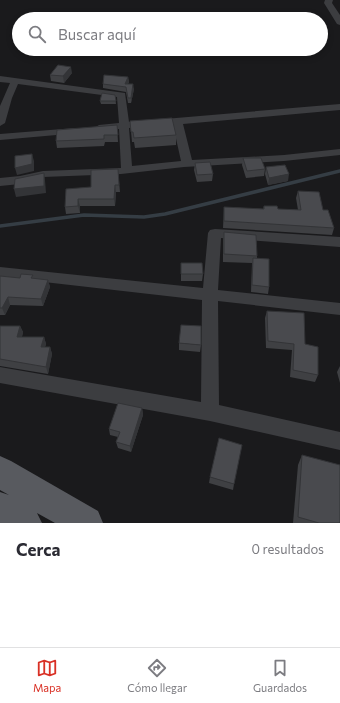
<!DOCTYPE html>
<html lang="es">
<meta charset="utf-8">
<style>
:root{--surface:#fff;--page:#f2f2f3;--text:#2b2b33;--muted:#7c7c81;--line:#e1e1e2;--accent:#d93025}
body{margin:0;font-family:Commissioner,sans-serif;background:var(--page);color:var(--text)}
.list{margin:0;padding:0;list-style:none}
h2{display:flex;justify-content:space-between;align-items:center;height:52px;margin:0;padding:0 16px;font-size:17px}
h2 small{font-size:13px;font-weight:400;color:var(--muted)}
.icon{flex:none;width:22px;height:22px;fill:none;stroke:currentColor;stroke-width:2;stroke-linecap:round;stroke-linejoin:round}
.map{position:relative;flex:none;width:340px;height:523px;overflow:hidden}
.search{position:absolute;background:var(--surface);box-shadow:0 2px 6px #0003;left:12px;right:12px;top:12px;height:44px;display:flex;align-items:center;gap:10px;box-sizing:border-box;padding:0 14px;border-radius:22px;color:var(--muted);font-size:15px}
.sheet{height:124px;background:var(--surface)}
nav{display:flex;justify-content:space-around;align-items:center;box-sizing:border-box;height:56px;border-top:1px solid var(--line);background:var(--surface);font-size:11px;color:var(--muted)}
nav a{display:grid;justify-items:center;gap:2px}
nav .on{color:var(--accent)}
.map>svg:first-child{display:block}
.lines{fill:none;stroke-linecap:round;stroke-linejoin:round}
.stream{stroke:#353d44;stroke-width:3.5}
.minor{fill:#3c3d40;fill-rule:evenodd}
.tertiary{fill:#3c3d40;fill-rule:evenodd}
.primary{fill:#585a5f;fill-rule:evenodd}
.wall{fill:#3f4043}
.shaded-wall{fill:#333437}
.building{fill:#494a4e;stroke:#333437}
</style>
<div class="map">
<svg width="340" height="523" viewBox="0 0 340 523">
<rect width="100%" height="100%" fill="#1a1a1c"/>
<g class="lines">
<path class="stream" d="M 0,226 L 84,215 L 144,217 L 165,214 L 340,171"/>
<g class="minor">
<path d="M 0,76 L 125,93 L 129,122 L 340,104 L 340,110 L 183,124 L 192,160 L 284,155 L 340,149 L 340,155 L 284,161 L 184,167 L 121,174 L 43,177 L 20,184 L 0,186 L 0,178 L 20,176 L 43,171 L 121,168 L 119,129 L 99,131 L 94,128 L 99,125 L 119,123 L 117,97 L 18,84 L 12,98 L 5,123 L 0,126 L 0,106 L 10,83 L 0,82 ZM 173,125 L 181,161 L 132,166 L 129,128 Z"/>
<path d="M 75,128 L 80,131 L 79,133 L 0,140 L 0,134 Z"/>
<path d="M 215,229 L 340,237 L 340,247 L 221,238 L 218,290 L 340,303 L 340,315 L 218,301 L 219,405 L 340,432 L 340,450 L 210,421 L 0,383 L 0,367 L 201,402 L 202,300 L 0,277 L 0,267 L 203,288 L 208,233 L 210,230 Z"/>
</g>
<path class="tertiary" d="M 325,0 L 333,0 L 332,3 L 340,15 L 340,25 L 337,24 L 324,3 Z"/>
<path class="primary" d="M 0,456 L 11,461 L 98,511 L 103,523 L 55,523 L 37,513 L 42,523 L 0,523 L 0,492 L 9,495 L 0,490 Z"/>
</g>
<g class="wall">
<path d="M 72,73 L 64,83 L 51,81 L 50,75 Z"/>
<path d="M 128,77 L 129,82 L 128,84 L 134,89 L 131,103 L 128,103 L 126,92 L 103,88 L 103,84 Z"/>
<path d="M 115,95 L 116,104 L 101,104 L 100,101 Z"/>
<path d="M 130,121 L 176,135 L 176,145 L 135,148 L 134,142 L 132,142 Z"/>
<path d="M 117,125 L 118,142 L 105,142 L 104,146 L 57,148 L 56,141 Z"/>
<path d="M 243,158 L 265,169 L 264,176 L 246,178 L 242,165 Z"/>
<path d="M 195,163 L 213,174 L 212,181 L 197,182 L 194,170 Z"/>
<path d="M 266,167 L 288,181 L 268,185 L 265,174 Z"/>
<path d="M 118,169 L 120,192 L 116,192 L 115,206 L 80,206 L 80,213 L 66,214 L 65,207 L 91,187 Z"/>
<path d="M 298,191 L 323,210 L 334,228 L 332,235 L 223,228 L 224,207 L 263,209 L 264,206 L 278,209 L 298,210 L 296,198 Z"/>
<path d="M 224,232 L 257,256 L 257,258 L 269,287 L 268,294 L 251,292 L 252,263 L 223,262 L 223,240 Z"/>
<path d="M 181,263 L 203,274 L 202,281 L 181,281 Z"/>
<path d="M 0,276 L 48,280 L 50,287 L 43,306 L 10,305 L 5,315 L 0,315 Z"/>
<path d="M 267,311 L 305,344 L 318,375 L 315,382 L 290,377 L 292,350 L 266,348 L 265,318 Z"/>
<path d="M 0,326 L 20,326 L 23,332 L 22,337 L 44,337 L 46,344 L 45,347 L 50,347 L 52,354 L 48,374 L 0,366 Z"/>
<path d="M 179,343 L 201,345 L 200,352 L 179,350 Z"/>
<path d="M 340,366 L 340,383 L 337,372 Z"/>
<path d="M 142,408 L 143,415 L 131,452 L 118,448 L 116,442 L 118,437 L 110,435 L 109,429 Z"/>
<path d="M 302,455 L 340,523 L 293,523 L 298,465 Z"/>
<path d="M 210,477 L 234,484 L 233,490 L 209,483 Z"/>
</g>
<g class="shaded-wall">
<path d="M 71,67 L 72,73 L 64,83 L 63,76 Z"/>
<path d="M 128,77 L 129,82 L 126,88 L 125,84 Z"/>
<path d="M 133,84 L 134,89 L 131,103 L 131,98 Z"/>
<path d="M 32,154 L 34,161 L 34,171 L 17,175 L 15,168 Z"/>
<path d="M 44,173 L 45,180 L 46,193 L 16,197 L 14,189 Z"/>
<path d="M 289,174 L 288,181 L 268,185 L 269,178 Z"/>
<path d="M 115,185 L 116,192 L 115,206 L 114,199 Z"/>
<path d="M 78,199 L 80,206 L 80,213 L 78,206 Z"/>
<path d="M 48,280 L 50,287 L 43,306 L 41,299 Z"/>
<path d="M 8,297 L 10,305 L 5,315 L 2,308 Z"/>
<path d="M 20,326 L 23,332 L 20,344 L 17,337 Z"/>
<path d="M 44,337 L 46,344 L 43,353 L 41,347 Z"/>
<path d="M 50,347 L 52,354 L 48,374 L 46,367 Z"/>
<path d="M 142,408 L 143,415 L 131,452 L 130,446 Z"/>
</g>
<g class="building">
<path d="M 58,65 L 71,67 L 63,76 L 50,75 Z"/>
<path d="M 104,75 L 128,77 L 125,84 L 133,84 L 131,98 L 128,98 L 126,87 L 103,84 Z"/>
<path d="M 102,93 L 115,95 L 116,101 L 100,101 Z"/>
<path d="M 172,118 L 176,135 L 134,138 L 133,132 L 131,132 L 130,121 Z"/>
<path d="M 117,125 L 118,135 L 104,135 L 104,139 L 56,141 L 57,130 Z"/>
<path d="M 32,154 L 32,164 L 15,168 L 15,156 Z"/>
<path d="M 243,158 L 261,158 L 265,169 L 247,171 Z"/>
<path d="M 210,162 L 213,174 L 197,175 L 195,163 Z"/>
<path d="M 285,165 L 289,174 L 269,178 L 266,167 Z"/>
<path d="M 118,169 L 119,185 L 115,185 L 114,199 L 78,199 L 78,206 L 65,207 L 66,189 L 91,187 L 91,170 Z"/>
<path d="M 44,173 L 44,186 L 14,189 L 15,179 Z"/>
<path d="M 298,191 L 319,192 L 323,210 L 328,210 L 334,228 L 224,221 L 224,207 L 264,209 L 264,206 L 277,206 L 278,209 L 301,210 Z"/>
<path d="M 224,232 L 256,235 L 257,256 L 224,254 Z"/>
<path d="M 253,258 L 269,259 L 269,287 L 252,285 Z"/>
<path d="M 181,263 L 202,263 L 203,274 L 181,274 Z"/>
<path d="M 21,274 L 33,275 L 31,278 L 48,280 L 41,299 L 8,297 L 2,308 L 0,308 L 0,276 L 20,278 Z"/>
<path d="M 267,311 L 304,313 L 305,344 L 318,347 L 318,375 L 293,370 L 294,344 L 268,341 Z"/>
<path d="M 181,325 L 201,326 L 201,345 L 179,343 Z"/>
<path d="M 0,326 L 20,326 L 17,337 L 44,337 L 41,347 L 50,347 L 46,367 L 0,359 Z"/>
<path d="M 118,403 L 142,408 L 130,446 L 116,442 L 120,432 L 109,429 Z"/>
<path d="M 219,438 L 242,445 L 234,484 L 210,477 Z"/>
<path d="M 302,455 L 340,465 L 340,523 L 319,523 L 298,517 Z"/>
</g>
</svg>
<div class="search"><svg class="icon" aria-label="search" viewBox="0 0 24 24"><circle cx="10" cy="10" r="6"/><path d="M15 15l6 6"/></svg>Buscar aquí</div>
</div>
<section class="sheet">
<h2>Cerca<small>0 resultados</small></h2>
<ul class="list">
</ul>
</section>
<nav>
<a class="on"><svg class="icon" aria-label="map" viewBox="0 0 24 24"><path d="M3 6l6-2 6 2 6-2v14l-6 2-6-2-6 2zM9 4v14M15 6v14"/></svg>Mapa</a>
<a><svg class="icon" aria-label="directions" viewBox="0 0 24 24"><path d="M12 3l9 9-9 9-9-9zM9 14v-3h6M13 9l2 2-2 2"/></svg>Cómo llegar</a>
<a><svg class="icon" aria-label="saved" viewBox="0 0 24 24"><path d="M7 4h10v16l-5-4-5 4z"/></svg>Guardados</a>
</nav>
